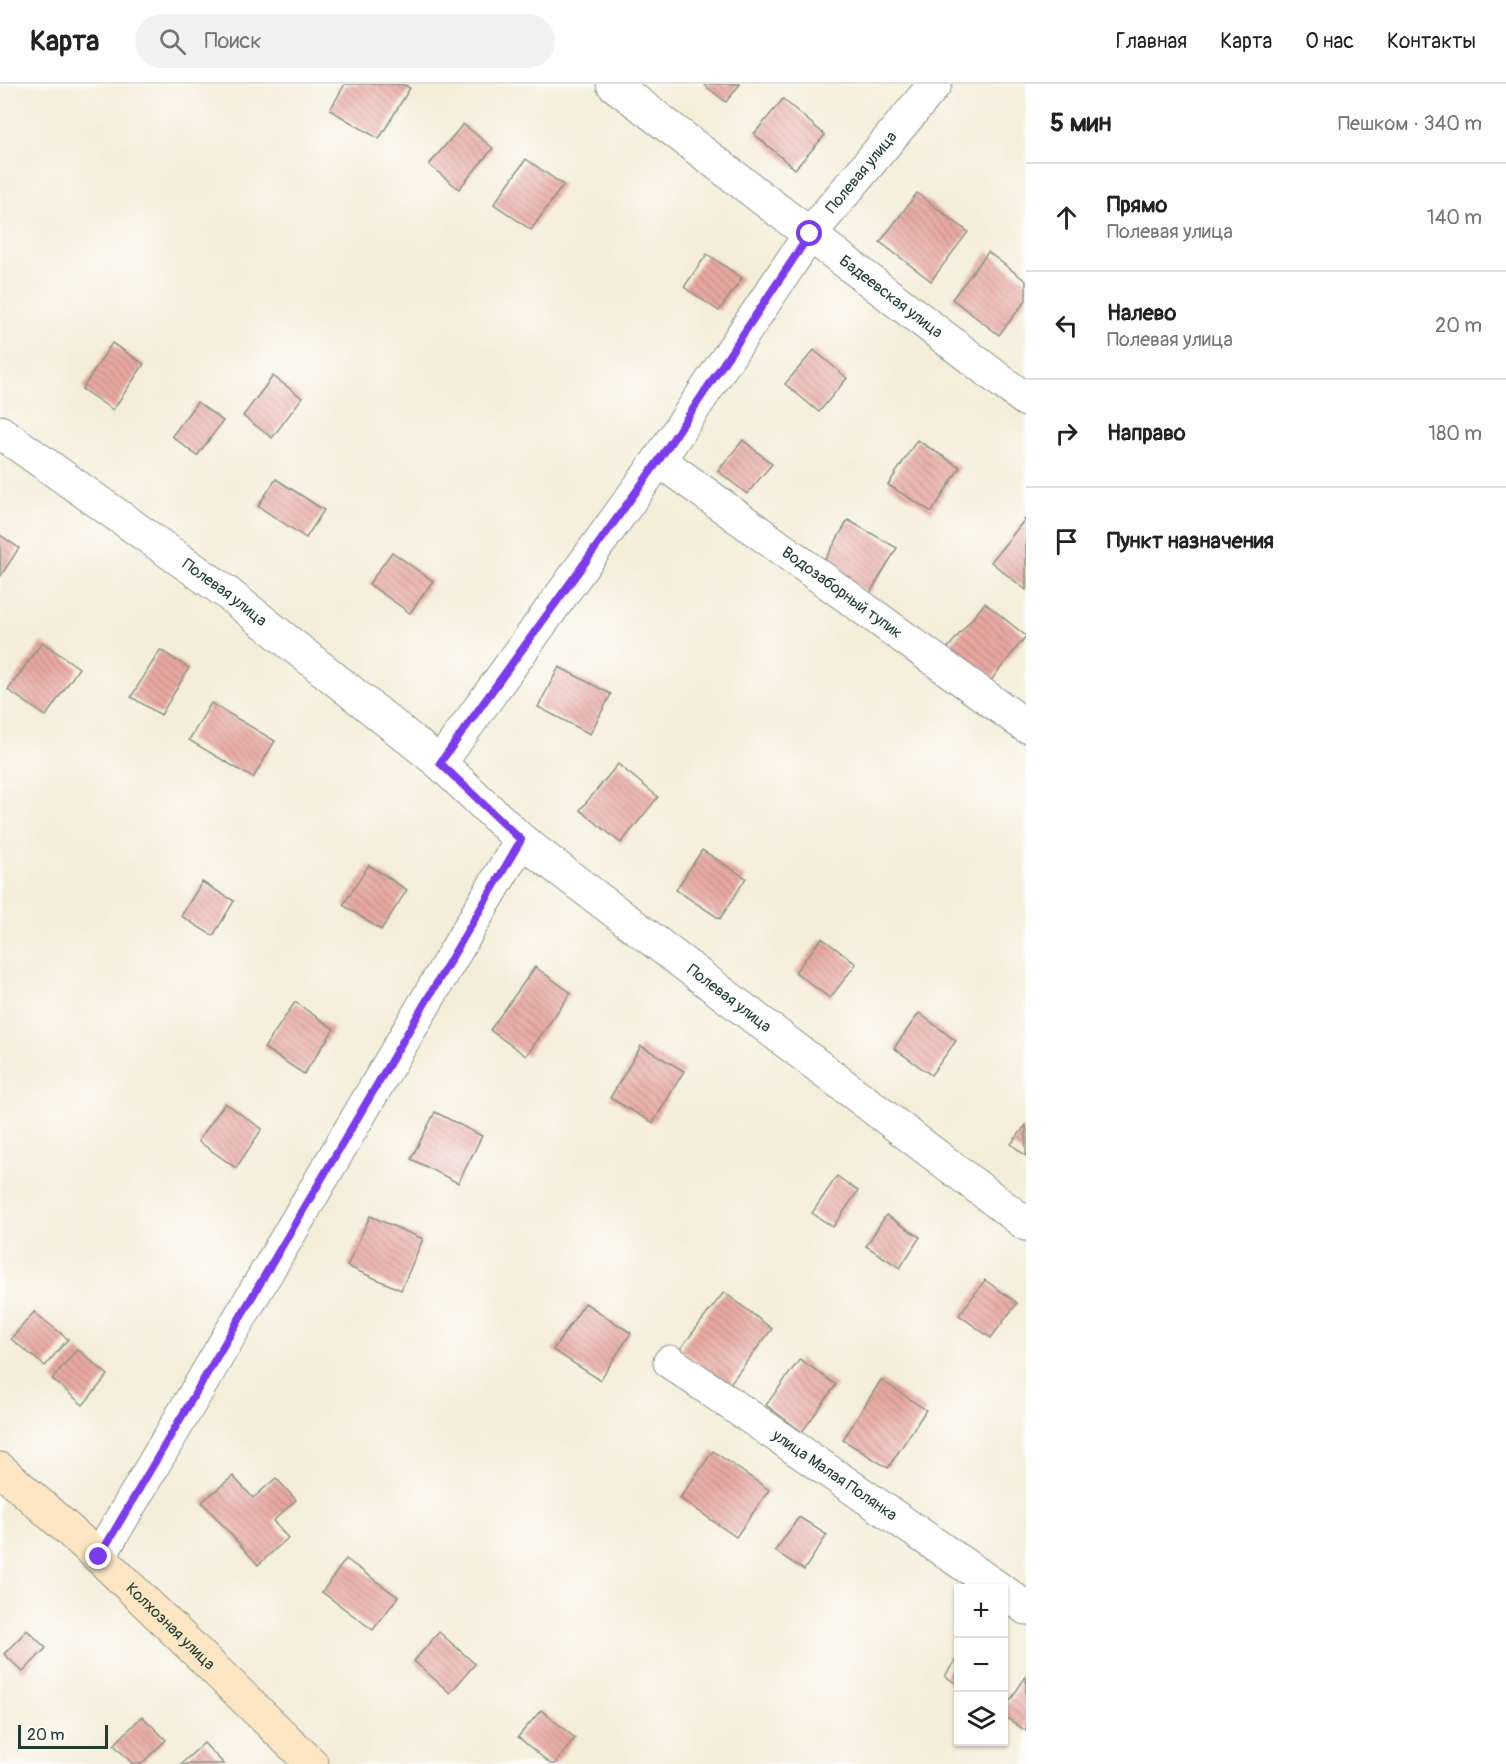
<!DOCTYPE html>
<html lang="ru">
<meta charset="utf-8">
<style>
:root{--surface:#fff;--page:#f2f2f2;--text:#222;--muted:#767676;--line:#e0e0e0}
body{margin:0;font-family:Pangolin,sans-serif;background:var(--page);color:var(--text)}
.controls{position:absolute;right:18px;bottom:18px;display:grid;overflow:hidden;border-radius:0px;box-shadow:0 2px 4px #0004}
.controls button{width:54px;height:54px;display:grid;place-items:center;padding:0;border:0;border-bottom:2px solid var(--line);background:var(--surface);color:var(--text);font:30px sans-serif}
.scale{position:absolute;left:18px;bottom:15px;width:90px;box-sizing:border-box;padding-left:6px;border:3px solid #1f3d34;border-top:0;font-size:16px;line-height:21px;white-space:nowrap;color:#1f3d34;-webkit-text-stroke:4px #fdfcf7;paint-order:stroke}
.stop{position:absolute;width:18px;height:18px;margin:-14px;border:4px solid #7c3aed;border-radius:50%;background:#fff}
.stop.end{background:#7c3aed;border-color:#fff;box-shadow:0 2px 6px #0008}
.list{margin:0;padding:0;list-style:none}
h2{display:flex;justify-content:space-between;align-items:center;height:78px;margin:0;padding:0 24px;font-size:26px}
h2 small{font-size:20px;font-weight:400;color:var(--muted)}
.list li{display:grid;grid-template-columns:39px 1fr auto;gap:18px;align-items:center;box-sizing:border-box;height:108px;padding:0 24px;border-top:2px solid var(--line)}
.list b{display:block;font-size:22px;white-space:nowrap}
.list p{margin:0;font-size:20px;white-space:nowrap;color:var(--muted)}
.list em{font-size:20px;font-style:normal;color:var(--muted)}
.icon{flex:none;width:33px;height:33px;fill:none;stroke:currentColor;stroke-width:2;stroke-linecap:round;stroke-linejoin:round}
.map{position:relative;flex:none;width:1026px;height:1680px;overflow:hidden}
header{display:flex;align-items:center;gap:36px;box-sizing:border-box;height:84px;padding:0 30px;background:var(--surface);border-bottom:2px solid var(--line)}
header strong{font-size:28px}
nav{display:flex;gap:33px;margin-inline-start:auto;font-size:21px}
.search{width:420px;height:54px;background:var(--page);display:flex;align-items:center;gap:15px;box-sizing:border-box;padding:0 21px;border-radius:33px;color:var(--muted);font-size:22px}
main{display:flex}
aside{flex:1;background:var(--surface)}
.map>svg:first-child{display:block}
.building{fill:url(#building-back-hatch)}
.lines{fill:none;stroke-linecap:round;stroke-linejoin:round}
.street-casing{stroke:#8a9586;stroke-width:35}
.secondary-casing{stroke:#8a9586;stroke-width:35}
.street{stroke:#fff;stroke-width:33}
.secondary{stroke:#fce6c4;stroke-width:33}
.route{stroke:#7c3aed;stroke-width:8}
.labels{text-anchor:middle;dominant-baseline:central;stroke-width:4.5;stroke-linejoin:round;paint-order:stroke}
.street-label{font-size:16px;fill:#1f3d34;stroke:#fdfcf7}
</style>
<header>
<strong>Карта</strong>
<div class="search"><svg class="icon" aria-label="search" viewBox="0 0 24 24"><circle cx="10" cy="10" r="6"/><path d="M15 15l6 6"/></svg>Поиск</div>
<nav><a>Главная</a><a>Карта</a><a>О нас</a><a>Контакты</a></nav>
</header>
<main>
<div class="map">
<svg width="1026" height="1680" viewBox="0 0 1026 1680">
<defs>
<pattern id="building-back-hatch" width="6" height="6" patternUnits="userSpaceOnUse" patternTransform="scale(1.5)"><rect width="6" height="6" fill="#e9a9a3"/><path d="M-1 5l2 2M0 0l6 6M5-1l2 2" fill="none" stroke="#bc8b86"/></pattern>
</defs>
<rect width="100%" height="100%" fill="#fdfcf7"/>
<filter id="ink" filterUnits="userSpaceOnUse"><feTurbulence type="fractalNoise" baseFrequency=".0167" numOctaves="2"/><feDisplacementMap in="SourceGraphic" scale="12" xChannelSelector="R" yChannelSelector="G"/><feConvolveMatrix kernelMatrix="1 2 1 2 8 2 1 2 1" color-interpolation-filters="sRGB"/></filter>
<filter id="wash" filterUnits="userSpaceOnUse"><feTurbulence type="fractalNoise" baseFrequency=".008" numOctaves="4" result="noise"/><feDisplacementMap in="SourceGraphic" scale="24" xChannelSelector="R" yChannelSelector="G"/><feGaussianBlur stdDeviation="1.35" result="paint"/><feColorMatrix in="noise" values="0 0 0 0 0 0 0 0 0 0 0 0 0 0 0 0 0 1.4 0 .05"/><feComposite in="paint" operator="in"/></filter>
<g filter="url(#wash)">
<rect width="100%" height="100%" fill="#f4edd9"/>
<g id="blocks">
<g class="building">
<path d="M 345,0 L 402,0 L 410,4 L 379,55 L 330,26 Z"/>
<path d="M 703,0 L 740,0 L 726,18 Z"/>
<path d="M 783,15 L 825,51 L 795,85 L 754,50 Z"/>
<path d="M 463,40 L 493,64 L 459,105 L 429,81 Z"/>
<path d="M 526,75 L 563,101 L 531,146 L 494,120 Z"/>
<path d="M 917,109 L 968,148 L 931,197 L 880,158 Z"/>
<path d="M 988,168 L 1026,197 L 1026,216 L 999,251 L 952,215 Z"/>
<path d="M 707,170 L 742,194 L 719,227 L 684,203 Z"/>
<path d="M 112,259 L 144,280 L 113,326 L 82,305 Z"/>
<path d="M 814,266 L 847,294 L 819,328 L 785,300 Z"/>
<path d="M 273,292 L 302,314 L 272,354 L 243,332 Z"/>
<path d="M 197,318 L 223,337 L 197,372 L 172,352 Z"/>
<path d="M 743,356 L 772,380 L 747,410 L 718,387 Z"/>
<path d="M 917,356 L 960,383 L 932,428 L 888,401 Z"/>
<path d="M 276,395 L 324,426 L 306,454 L 258,422 Z"/>
<path d="M 1026,434 L 1026,506 L 991,478 Z"/>
<path d="M 848,436 L 897,464 L 870,509 L 822,481 Z"/>
<path d="M 0,451 L 19,464 L 0,493 Z"/>
<path d="M 392,468 L 433,497 L 410,529 L 369,500 Z"/>
<path d="M 985,519 L 1026,552 L 989,599 L 947,565 Z"/>
<path d="M 42,558 L 79,584 L 46,632 L 8,606 Z"/>
<path d="M 160,566 L 189,584 L 161,631 L 131,613 Z"/>
<path d="M 559,583 L 611,610 L 590,650 L 538,623 Z"/>
<path d="M 211,619 L 275,657 L 253,694 L 189,656 Z"/>
<path d="M 618,680 L 658,713 L 621,759 L 580,726 Z"/>
<path d="M 702,766 L 746,794 L 720,835 L 676,806 Z"/>
<path d="M 369,781 L 407,806 L 381,846 L 343,821 Z"/>
<path d="M 202,798 L 234,817 L 213,852 L 181,832 Z"/>
<path d="M 822,854 L 856,880 L 830,914 L 795,888 Z"/>
<path d="M 535,883 L 571,909 L 526,972 L 490,946 Z"/>
<path d="M 295,918 L 334,945 L 304,990 L 264,964 Z"/>
<path d="M 919,929 L 956,957 L 931,991 L 894,964 Z"/>
<path d="M 641,962 L 684,987 L 653,1039 L 610,1014 Z"/>
<path d="M 225,1019 L 262,1045 L 236,1084 L 198,1057 Z"/>
<path d="M 435,1028 L 482,1052 L 458,1099 L 411,1075 Z"/>
<path d="M 1026,1041 L 1026,1072 L 1011,1060 Z"/>
<path d="M 837,1092 L 858,1107 L 833,1143 L 812,1129 Z"/>
<path d="M 886,1131 L 920,1153 L 900,1184 L 866,1162 Z"/>
<path d="M 370,1132 L 423,1155 L 401,1206 L 347,1182 Z"/>
<path d="M 985,1196 L 1017,1219 L 991,1254 L 959,1231 Z"/>
<path d="M 724,1208 L 772,1245 L 728,1302 L 680,1265 Z"/>
<path d="M 585,1219 L 631,1249 L 600,1296 L 553,1266 Z"/>
<path d="M 34,1228 L 68,1255 L 45,1282 L 11,1255 Z"/>
<path d="M 77,1265 L 108,1291 L 83,1321 L 52,1295 Z"/>
<path d="M 800,1275 L 836,1301 L 802,1348 L 766,1321 Z"/>
<path d="M 881,1296 L 926,1326 L 888,1384 L 843,1356 Z"/>
<path d="M 713,1367 L 769,1406 L 736,1453 L 680,1414 Z"/>
<path d="M 233,1392 L 253,1414 L 276,1394 L 296,1416 L 273,1437 L 288,1454 L 258,1481 L 202,1418 Z"/>
<path d="M 799,1433 L 827,1451 L 804,1486 L 775,1467 Z"/>
<path d="M 346,1475 L 398,1513 L 373,1546 L 322,1508 Z"/>
<path d="M 27,1546 L 46,1564 L 23,1588 L 4,1570 Z"/>
<path d="M 439,1548 L 475,1580 L 450,1609 L 414,1577 Z"/>
<path d="M 958,1572 L 958,1601 L 945,1592 Z"/>
<path d="M 1026,1592 L 1026,1647 L 1004,1632 L 1004,1626 Z"/>
<path d="M 541,1626 L 575,1654 L 555,1680 L 551,1680 L 518,1653 Z"/>
<path d="M 142,1632 L 166,1656 L 141,1680 L 133,1680 L 114,1661 Z"/>
<path d="M 204,1659 L 224,1680 L 181,1680 Z"/>
</g>
</g>
</g>
<g filter="url(#ink)">
<use href="#blocks" fill-opacity="0" stroke="#8a9586" stroke-width="1.5"/>
<g class="lines">
<g class="street-casing">
<g id="street">
<path id="s1" d="M 613,0 L 1026,316"/>
<path id="s2" d="M 0,348 L 227,509 L 440,679 L 521,756 L 1026,1140"/>
<path id="s3" d="M 659,376 L 1026,642"/>
<path id="s4" d="M 440,679 L 659,376 L 810,150 L 935,0"/>
<path id="s5" d="M 670,1278 L 998,1504"/>
<path d="M 99,1473 L 521,756"/>
<path d="M 1004,1508 L 1026,1524"/>
</g>
</g>
<g class="secondary-casing">
<g id="secondary">
<path id="s6" d="M 0,1385 L 99,1473 L 312,1680"/>
</g>
</g>
<use href="#street" class="street"/>
<use href="#secondary" class="secondary"/>
</g>
</g>
<g class="lines" filter="url(#ink)">
<path class="route" d="M 99,1473 L 521,756 L 440,679 L 659,376 L 810,150"/>
</g>
<g class="labels">
<g class="street-label">
<text stroke="none"><textPath href="#s4" startOffset="726">Полевая улица</textPath></text>
<text stroke="none"><textPath href="#s1" startOffset="350">Бадеевская улица</textPath></text>
<text stroke="none"><textPath href="#s2" startOffset="276">Полевая улица</textPath></text>
<text stroke="none"><textPath href="#s3" startOffset="226">Водозаборный тупик</textPath></text>
<text stroke="none"><textPath href="#s2" startOffset="924">Полевая улица</textPath></text>
<text stroke="none"><textPath href="#s5" startOffset="200">улица Малая Полянка</textPath></text>
<text stroke="none"><textPath href="#s6" startOffset="232">Колхозная улица</textPath></text>
</g>
</g>
</svg>
<div class="controls">
<button>+</button>
<button>−</button>
<button><svg class="icon" aria-label="layers" viewBox="0 0 24 24"><path d="M12 4l9 5-9 5-9-5zM3 14l9 5 9-5"/></svg></button>
</div>
<div class="scale">20 m</div>
<div class="stop" style="left:810px;top:150px"></div>
<div class="stop end" style="left:99px;top:1473px"></div>
</div>
<aside>
<h2>5 мин<small>Пешком · 340 m</small></h2>
<ul class="list">
<li><svg class="icon" aria-label="ahead" viewBox="0 0 24 24"><path d="M12 20V5M6 11l6-6 6 6"/></svg><div><b>Прямо</b><p>Полевая улица</p></div><em>140 m</em></li>
<li><svg class="icon" aria-label="left" viewBox="0 0 24 24"><path d="M17 20v-9H6M10 6l-5 5 5 5"/></svg><div><b>Налево</b><p>Полевая улица</p></div><em>20 m</em></li>
<li><svg class="icon" aria-label="right" viewBox="0 0 24 24"><path d="M7 20v-9h11M14 6l5 5-5 5"/></svg><div><b>Направо</b></div><em>180 m</em></li>
<li><svg class="icon" aria-label="arrive" viewBox="0 0 24 24"><path d="M6 21V4h12l-3 4 3 4H6"/></svg><div><b>Пункт назначения</b></div></li>
</ul>
</aside>
</main>
